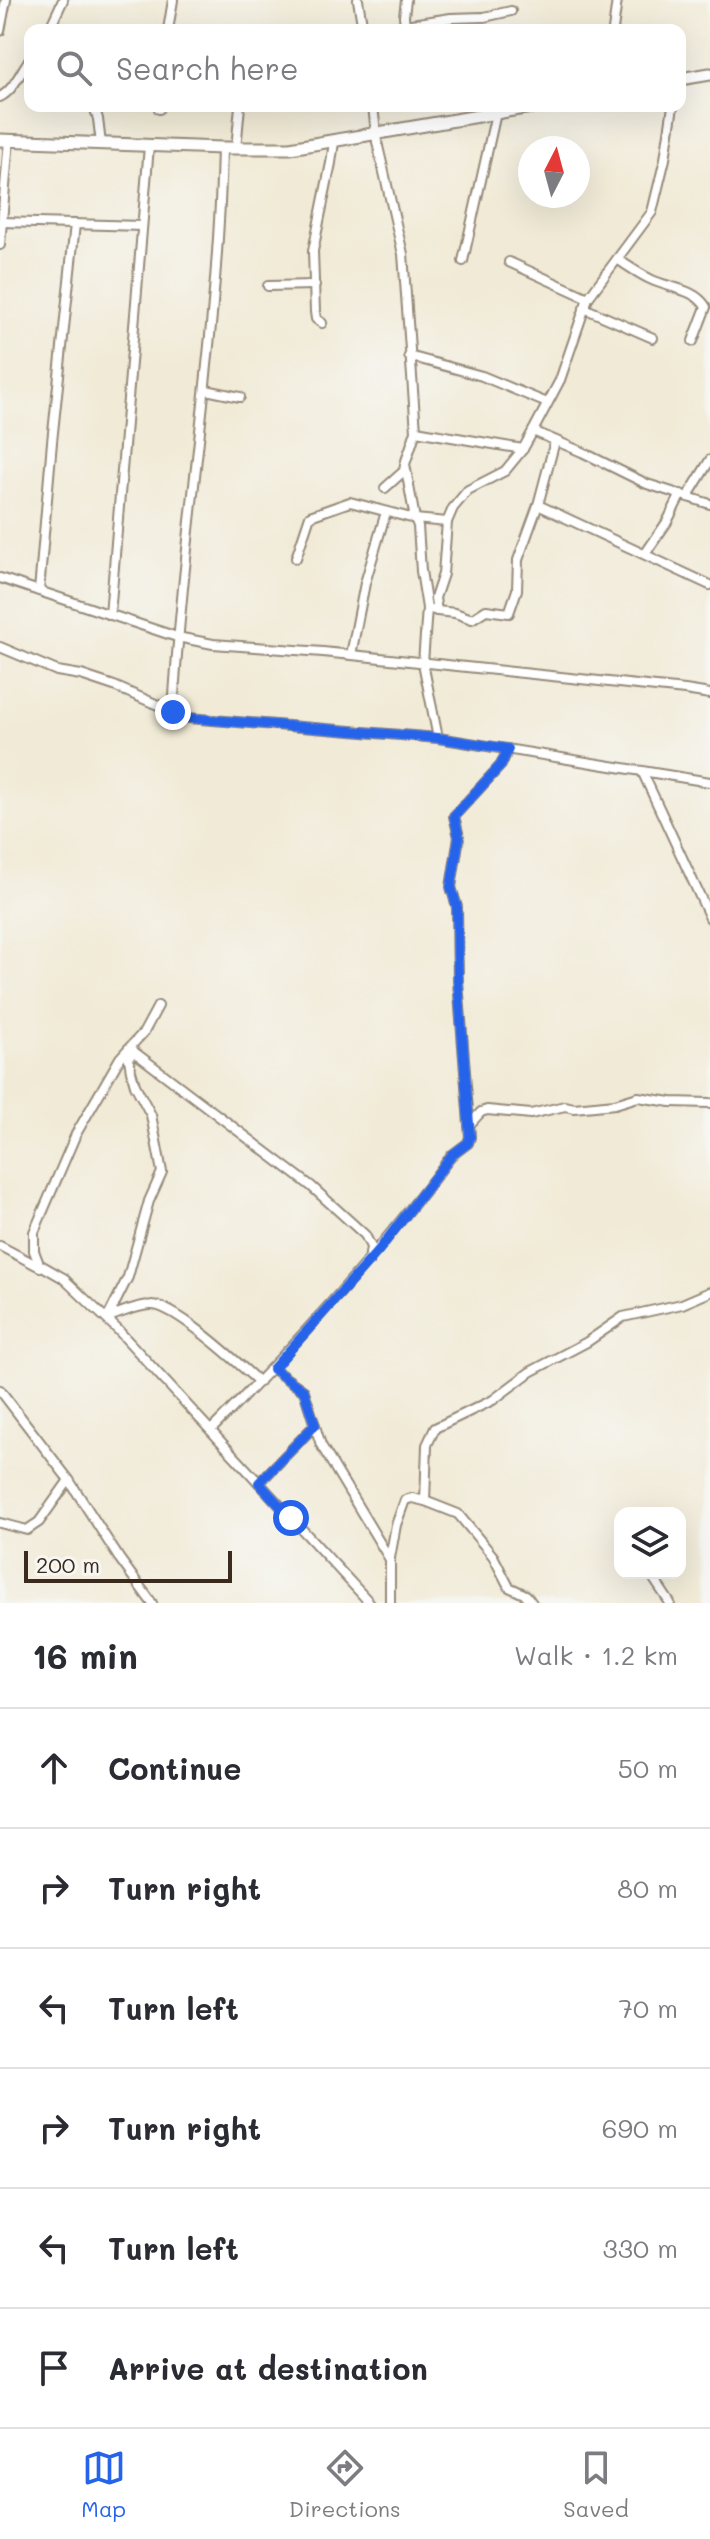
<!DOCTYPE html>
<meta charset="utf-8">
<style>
:root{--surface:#fff;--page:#f2f2f3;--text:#2b2b33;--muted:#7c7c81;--line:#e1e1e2;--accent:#2563eb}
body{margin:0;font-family:Mali,sans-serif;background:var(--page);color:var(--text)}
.controls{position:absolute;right:24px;bottom:24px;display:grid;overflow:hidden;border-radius:16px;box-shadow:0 8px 32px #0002}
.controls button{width:72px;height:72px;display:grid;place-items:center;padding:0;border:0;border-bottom:2px solid var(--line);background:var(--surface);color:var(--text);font:40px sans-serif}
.compass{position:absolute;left:518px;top:136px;width:72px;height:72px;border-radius:50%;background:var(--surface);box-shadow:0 8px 32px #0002;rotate:6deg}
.scale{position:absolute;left:24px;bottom:20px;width:208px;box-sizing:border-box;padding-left:8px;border:4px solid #3b2a1e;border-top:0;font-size:22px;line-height:28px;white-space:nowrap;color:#3b2a1e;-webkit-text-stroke:6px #f6f6f2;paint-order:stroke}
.stop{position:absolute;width:24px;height:24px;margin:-18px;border:6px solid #2563eb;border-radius:50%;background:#fff}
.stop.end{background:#2563eb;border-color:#fff;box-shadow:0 2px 8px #0008}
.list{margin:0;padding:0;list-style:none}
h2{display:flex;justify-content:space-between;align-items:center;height:104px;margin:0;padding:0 32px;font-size:34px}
h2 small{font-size:26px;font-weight:400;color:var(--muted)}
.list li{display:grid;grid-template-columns:52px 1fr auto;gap:24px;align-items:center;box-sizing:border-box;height:120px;padding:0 32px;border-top:2px solid var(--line)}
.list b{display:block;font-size:30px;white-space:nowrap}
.list em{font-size:26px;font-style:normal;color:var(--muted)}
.icon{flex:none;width:44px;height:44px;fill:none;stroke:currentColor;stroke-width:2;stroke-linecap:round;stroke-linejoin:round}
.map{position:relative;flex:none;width:710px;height:1603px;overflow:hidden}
.search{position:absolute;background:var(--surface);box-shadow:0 8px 32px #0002;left:24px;right:24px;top:24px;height:88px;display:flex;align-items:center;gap:20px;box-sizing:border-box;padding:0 28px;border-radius:16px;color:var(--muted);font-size:30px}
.sheet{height:824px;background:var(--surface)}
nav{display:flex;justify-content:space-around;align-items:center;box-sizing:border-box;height:112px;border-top:2px solid var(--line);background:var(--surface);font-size:22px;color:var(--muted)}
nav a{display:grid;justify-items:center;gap:4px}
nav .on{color:var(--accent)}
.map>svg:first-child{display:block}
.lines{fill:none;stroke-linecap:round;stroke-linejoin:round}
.street-casing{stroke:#968a7a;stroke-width:12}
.secondary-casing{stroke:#968a7a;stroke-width:15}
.street{stroke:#fff;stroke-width:8}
.secondary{stroke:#fff;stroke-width:11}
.route{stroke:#2563eb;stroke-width:10}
</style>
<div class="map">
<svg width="710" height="1603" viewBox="0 0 710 1603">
<rect width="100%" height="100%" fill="#f6f6f2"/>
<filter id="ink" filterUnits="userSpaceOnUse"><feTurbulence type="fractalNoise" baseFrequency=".0125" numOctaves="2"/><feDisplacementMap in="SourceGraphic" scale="16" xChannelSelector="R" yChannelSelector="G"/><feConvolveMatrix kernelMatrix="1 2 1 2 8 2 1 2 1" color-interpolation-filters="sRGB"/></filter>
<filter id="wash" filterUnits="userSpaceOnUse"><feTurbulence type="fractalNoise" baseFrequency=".006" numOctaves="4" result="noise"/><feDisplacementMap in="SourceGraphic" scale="32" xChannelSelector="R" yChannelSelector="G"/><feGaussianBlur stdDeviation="1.8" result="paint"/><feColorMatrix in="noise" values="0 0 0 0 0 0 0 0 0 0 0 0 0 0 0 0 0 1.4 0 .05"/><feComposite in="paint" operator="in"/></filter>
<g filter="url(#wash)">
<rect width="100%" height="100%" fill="#f1ead6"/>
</g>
<g filter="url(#ink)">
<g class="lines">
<g class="street-casing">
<g id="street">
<path d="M 358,0 L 363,30"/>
<path d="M 405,25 L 451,18 L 484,17 L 511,11"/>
<path d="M 49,30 L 63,0"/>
<path d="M 168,30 L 173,0"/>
<path d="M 386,30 L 405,25 L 404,16 L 406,0"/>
<path d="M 613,30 L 617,0"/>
<path d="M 0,31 L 6,0"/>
<path d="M 0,97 C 14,90 20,72 30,59"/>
<path d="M 94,106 L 98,119 L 101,144"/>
<path d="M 373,106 L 377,142 L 403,254 L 416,431 L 405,464 L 415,519 L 418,526 L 421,571 L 427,608 L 423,663 L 438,738"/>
<path d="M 159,109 L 159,106"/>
<path d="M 236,149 L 240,106"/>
<path d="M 2,222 L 142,226"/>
<path d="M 0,245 L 9,140"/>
<path d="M 617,259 C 628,266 639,274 650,279 C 667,288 695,288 706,307 L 693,341"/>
<path d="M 463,261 L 496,113"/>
<path d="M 509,262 L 588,298"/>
<path d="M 268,286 L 315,285"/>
<path d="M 584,308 L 653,338"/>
<path d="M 322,323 L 316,319 L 315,312 L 313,251 L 331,163 L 334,142"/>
<path d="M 409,356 L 482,376 L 547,403"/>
<path d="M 206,390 L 240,397"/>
<path d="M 416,431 L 523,449"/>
<path d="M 533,431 L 582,452 L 647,484 L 710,504"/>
<path d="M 385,488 L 404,471 L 405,465"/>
<path d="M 688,496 L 710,460"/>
<path d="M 538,505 L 710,585"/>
<path d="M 645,554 L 667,522 L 681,494"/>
<path d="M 296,558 L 310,516 L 350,502 L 415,519 L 447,522"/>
<path d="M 0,578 L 177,637 L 213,644 L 323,652 L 685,690 L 710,694"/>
<path d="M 39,591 L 52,442 L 75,224"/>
<path d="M 427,608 L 437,611 L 435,598 L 443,574 L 447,522 L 453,508 L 468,490 L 505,471 L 523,449 L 533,431 L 560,380 L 588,298 L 652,212 L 665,159 L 673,106"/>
<path d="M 437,611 L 455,613 L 472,619 L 486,610 L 509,613 L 517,590 L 518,560 L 538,505 L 555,441"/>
<path d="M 110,615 L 149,146"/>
<path d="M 0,647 L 57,671 L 81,675 L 114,686 L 188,718 L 438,738 L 710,782"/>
<path d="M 351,655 L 365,583 L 386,512"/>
<path d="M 173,712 C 184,523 218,337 222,148"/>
<path d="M 642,771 L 710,918"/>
<path d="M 129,1048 L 144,1032 L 158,1006"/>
<path d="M 469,1125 L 481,1112 L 487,1110 L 531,1114 L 565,1106 L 574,1108 L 615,1104 L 638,1097 L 671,1102 L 710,1103"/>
<path d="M 0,1246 L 40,1267"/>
<path d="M 63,1278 L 117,1329 L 370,1603"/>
<path d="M 65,1279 L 39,1264 L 34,1251 L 34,1232 L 76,1134 L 120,1058 L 129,1048 L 311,1186 L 365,1235 L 371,1247 L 369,1261"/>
<path d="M 108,1317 C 121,1313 137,1305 151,1305 C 175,1304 240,1365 259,1382"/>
<path d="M 111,1322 L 108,1317 L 128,1277 L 149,1201 L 162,1172 L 151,1115 L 135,1085 L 131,1071 L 129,1059 L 133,1050"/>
<path d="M 273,1369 L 304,1391 L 321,1445 L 389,1558"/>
<path d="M 0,1390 L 69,1480 L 119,1558 L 152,1603"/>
<path d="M 211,1430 C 298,1343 379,1253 452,1155 L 468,1143 L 470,1137 L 458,981 L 457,907 L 451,887 L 459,837 L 454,816 L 501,765 L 508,749"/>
<path d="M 259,1483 L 315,1425"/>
<path d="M 425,1501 L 458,1514 L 493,1556 L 509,1587 L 526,1595 L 532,1603"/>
<path d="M 0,1523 L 27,1530 L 39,1522 L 69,1480"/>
<path d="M 650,1573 L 670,1603"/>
<path d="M 390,1603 L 390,1558 L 396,1525 L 405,1500 L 412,1498 L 425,1501 L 427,1445 L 435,1428 L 493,1400 L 530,1372 L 587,1342 L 623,1317 L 682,1304 L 710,1292"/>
</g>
</g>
<g class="secondary-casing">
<g id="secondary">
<path d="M 680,79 L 710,74"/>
<path d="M 0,140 L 222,148 L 290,148 L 537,106"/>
</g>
</g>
<use href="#street" class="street"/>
<use href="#secondary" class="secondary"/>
</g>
</g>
<g class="lines" filter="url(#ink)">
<path class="route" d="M 173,712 L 188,718 L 438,738 L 508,749 L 501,765 L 454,816 L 459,837 L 451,887 L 457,907 L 458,981 L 470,1137 L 468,1143 L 452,1155 L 379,1250 L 273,1369 L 304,1391 L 315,1425 L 259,1483 L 291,1518"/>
</g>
</svg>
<div class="controls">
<button><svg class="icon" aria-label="layers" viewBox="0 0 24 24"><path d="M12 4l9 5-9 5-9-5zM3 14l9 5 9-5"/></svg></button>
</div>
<svg class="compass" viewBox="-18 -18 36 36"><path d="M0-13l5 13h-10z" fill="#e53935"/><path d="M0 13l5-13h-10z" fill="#7c7c81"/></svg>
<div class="scale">200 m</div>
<div class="stop" style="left:291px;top:1518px"></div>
<div class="stop end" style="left:173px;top:712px"></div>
<div class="search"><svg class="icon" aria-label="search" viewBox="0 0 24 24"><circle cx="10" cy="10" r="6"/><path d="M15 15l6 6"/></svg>Search here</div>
</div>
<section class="sheet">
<h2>16 min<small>Walk · 1.2 km</small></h2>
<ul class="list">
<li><svg class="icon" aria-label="ahead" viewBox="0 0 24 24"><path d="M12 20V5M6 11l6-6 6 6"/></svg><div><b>Continue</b></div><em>50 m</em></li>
<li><svg class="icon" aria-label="right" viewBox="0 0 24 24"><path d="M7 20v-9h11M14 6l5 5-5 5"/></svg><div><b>Turn right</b></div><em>80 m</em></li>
<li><svg class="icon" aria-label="left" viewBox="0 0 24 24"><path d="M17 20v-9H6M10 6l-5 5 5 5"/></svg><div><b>Turn left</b></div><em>70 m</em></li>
<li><svg class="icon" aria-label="right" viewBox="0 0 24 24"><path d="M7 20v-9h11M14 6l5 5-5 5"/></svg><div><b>Turn right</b></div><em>690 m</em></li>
<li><svg class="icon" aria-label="left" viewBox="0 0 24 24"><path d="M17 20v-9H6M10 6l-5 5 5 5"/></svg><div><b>Turn left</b></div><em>330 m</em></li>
<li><svg class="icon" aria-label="arrive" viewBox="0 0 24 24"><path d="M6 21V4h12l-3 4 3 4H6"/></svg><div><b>Arrive at destination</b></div></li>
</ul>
</section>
<nav>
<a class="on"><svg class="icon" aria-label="map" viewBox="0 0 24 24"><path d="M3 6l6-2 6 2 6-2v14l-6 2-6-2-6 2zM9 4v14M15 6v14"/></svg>Map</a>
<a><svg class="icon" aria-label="directions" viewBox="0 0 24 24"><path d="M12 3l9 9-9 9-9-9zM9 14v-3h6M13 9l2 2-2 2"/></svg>Directions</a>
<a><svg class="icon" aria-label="saved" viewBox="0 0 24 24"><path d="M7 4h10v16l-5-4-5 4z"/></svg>Saved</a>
</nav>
